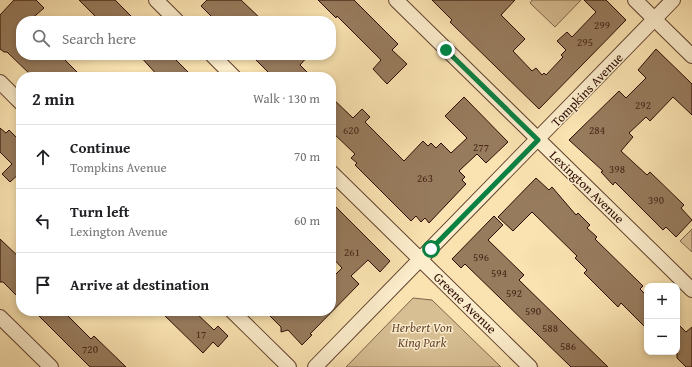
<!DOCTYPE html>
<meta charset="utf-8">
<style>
:root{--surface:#fff;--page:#f6f6f6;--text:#202124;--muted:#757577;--line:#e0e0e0}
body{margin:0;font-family:"Gentium Book Plus",serif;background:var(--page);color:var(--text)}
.controls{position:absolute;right:12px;bottom:12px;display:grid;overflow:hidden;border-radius:8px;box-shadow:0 2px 6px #0003}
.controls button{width:36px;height:36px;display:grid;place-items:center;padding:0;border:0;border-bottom:1px solid var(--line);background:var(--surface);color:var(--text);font:20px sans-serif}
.stop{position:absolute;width:12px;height:12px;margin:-9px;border:3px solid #0b8043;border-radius:50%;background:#fff}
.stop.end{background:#0b8043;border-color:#fff;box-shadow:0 1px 4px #0008}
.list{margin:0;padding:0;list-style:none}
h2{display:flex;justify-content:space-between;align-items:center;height:52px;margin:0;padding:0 16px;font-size:17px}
h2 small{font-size:13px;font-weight:400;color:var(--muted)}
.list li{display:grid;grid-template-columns:26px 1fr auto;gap:12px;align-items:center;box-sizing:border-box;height:64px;padding:0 16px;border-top:1px solid var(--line)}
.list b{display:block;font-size:15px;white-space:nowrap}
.list p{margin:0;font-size:13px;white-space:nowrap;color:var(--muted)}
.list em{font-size:13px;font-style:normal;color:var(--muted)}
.icon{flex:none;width:22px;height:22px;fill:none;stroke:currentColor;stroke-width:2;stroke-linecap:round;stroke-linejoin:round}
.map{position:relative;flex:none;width:692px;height:367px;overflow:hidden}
.search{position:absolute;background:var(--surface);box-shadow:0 2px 6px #0003;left:16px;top:16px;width:320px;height:44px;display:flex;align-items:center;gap:10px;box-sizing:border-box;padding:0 14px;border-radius:16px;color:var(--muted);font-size:15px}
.panel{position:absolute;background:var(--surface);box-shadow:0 2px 6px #0003;left:16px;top:72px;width:320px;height:244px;border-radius:16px}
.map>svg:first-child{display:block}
.green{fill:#d7be93;stroke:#82644a}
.building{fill:#977b5d;stroke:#2c0a01}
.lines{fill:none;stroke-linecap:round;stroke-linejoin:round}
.minor-casing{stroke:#60402d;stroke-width:16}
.minor{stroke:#fcedcc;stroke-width:14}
.route{stroke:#0b8043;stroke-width:5}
.labels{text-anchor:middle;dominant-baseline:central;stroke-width:3;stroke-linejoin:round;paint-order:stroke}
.number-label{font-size:11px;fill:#472618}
.street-label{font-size:13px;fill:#2c0a01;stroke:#fcedcc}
.park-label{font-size:13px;font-style:italic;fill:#684934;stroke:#fcedcc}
</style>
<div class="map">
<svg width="692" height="367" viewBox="0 0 692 367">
<rect width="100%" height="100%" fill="#fae3b1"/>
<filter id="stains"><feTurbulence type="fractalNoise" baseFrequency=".005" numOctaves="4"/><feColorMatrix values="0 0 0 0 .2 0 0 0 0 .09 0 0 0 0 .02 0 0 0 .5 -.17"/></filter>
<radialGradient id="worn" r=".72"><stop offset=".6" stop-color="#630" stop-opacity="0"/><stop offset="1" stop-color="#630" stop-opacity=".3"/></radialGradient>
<g class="green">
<path d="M 532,0 L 581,0 L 555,27 L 530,3 Z"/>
<path d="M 692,229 L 692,252 L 680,241 Z"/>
<path d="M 413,298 L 432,300 L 501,367 L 346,367 Z"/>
</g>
<g class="building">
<path d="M 14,0 L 36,0 L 44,8 L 29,21 L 21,21 L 21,55 L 60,55 L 82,77 L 33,77 L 7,52 L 4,52 L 0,49 L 0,15 Z"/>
<path d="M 79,0 L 115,0 L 136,21 L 100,21 Z"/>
<path d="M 207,0 L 241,0 L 263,21 L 216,21 L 201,6 Z"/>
<path d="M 318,0 L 354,0 L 398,44 L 392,50 L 407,64 L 387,84 L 373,69 L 381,60 L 337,16 L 336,18 Z"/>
<path d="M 432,0 L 515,0 L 501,15 L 525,39 L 513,51 L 532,71 L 536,68 L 542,75 L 544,73 L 546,75 L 563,57 L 561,55 L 566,50 L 557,41 L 567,32 L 572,37 L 596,12 L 584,0 L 606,0 L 626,20 L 539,109 L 450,22 L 452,20 Z"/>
<path d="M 656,49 L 692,84 L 692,115 L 673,97 L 650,121 L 646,117 L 629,133 L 633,137 L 621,151 L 647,175 L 650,172 L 684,205 L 681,208 L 692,220 L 676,237 L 666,227 L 663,230 L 615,182 L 613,185 L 601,172 L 603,171 L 569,140 L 619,91 L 626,98 L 646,78 L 638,70 Z"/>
<path d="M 139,55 L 171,55 L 193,77 L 159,77 Z"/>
<path d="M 251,55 L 309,55 L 300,65 L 312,77 L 273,77 Z"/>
<path d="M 331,97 L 353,118 L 362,109 L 370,117 L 365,122 L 404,161 L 423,141 L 428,146 L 431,143 L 436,148 L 441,143 L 451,153 L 467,138 L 445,116 L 464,97 L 508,142 L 486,163 L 477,154 L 459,171 L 465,177 L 462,180 L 466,184 L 429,223 L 425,218 L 421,222 L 416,216 L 411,221 L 355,165 L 357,163 L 351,158 L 355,154 L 331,131 Z"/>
<path d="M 0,128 L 6,133 L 9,130 L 21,142 L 21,172 L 10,182 L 2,174 L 12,164 L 0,152 Z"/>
<path d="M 536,178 L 549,190 L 552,187 L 576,215 L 578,213 L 590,225 L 587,228 L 597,237 L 595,239 L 643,286 L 640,289 L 647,296 L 647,329 L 621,303 L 618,307 L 584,273 L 587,270 L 575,258 L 577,256 L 532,212 L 513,231 L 498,217 Z"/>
<path d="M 331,202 L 390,261 L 380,272 L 368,260 L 351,276 L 359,284 L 310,334 L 312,335 L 302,345 L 288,330 L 281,332 L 281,327 L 265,311 L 331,311 L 331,279 L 342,268 L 331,256 Z"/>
<path d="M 494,216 L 503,225 L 488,240 L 524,275 L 519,280 L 608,367 L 571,367 L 465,264 L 461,268 L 452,259 Z"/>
<path d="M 0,239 L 21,259 L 21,300 L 3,282 L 0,282 Z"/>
<path d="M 34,311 L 63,311 L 91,339 L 94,336 L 126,367 L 90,367 Z"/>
<path d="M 160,311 L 194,311 L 214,330 L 218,326 L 228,336 L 218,347 L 213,342 L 203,353 Z"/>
<path d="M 677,323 L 686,332 L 692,327 L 692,367 L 686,367 L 677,358 Z"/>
</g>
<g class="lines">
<g class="minor-casing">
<g id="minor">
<path d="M 156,0 L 177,21"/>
<path d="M 396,0 L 692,290"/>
<path d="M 635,0 L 692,56"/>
<path d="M 212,55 L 234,77"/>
<path d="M 0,82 L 21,103"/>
<path d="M 331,172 L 530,367"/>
<path d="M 232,311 L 289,367"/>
<path d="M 0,317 L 51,367"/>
<path d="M 315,367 L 673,0"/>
</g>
</g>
<use href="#minor" class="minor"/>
</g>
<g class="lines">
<path class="route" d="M 431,249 L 538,140 L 446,50"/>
</g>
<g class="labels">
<g class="number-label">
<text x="602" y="25">299</text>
<text x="585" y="42">295</text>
<text x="643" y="105">292</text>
<text x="351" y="130">620</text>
<text x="597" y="130">284</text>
<text x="481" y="147">277</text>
<text x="617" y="169">398</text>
<text x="425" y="178">263</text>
<text x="656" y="200">390</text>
<text x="352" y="252">261</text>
<text x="481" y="257">596</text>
<text x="499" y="273">594</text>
<text x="514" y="293">592</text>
<text x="533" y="311">590</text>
<text x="550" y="328">588</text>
<text x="201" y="334">17</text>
<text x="568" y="346">586</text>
<text x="90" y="349">720</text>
</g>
<g class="street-label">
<text transform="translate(587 90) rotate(-46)">Tompkins Avenue</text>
<text transform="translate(587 187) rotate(44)">Lexington Avenue</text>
<text transform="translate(465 303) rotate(44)">Greene Avenue</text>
</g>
<g class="park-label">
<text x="422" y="327">Herbert Von<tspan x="422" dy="15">King Park</tspan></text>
</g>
</g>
<rect width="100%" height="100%" filter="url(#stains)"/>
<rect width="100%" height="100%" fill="url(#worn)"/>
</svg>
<div class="controls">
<button>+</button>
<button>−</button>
</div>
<div class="stop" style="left:431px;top:249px"></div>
<div class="stop end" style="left:446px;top:50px"></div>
<div class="search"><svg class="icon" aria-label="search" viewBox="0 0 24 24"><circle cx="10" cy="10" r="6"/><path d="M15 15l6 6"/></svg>Search here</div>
<section class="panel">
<h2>2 min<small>Walk · 130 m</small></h2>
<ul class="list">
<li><svg class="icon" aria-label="ahead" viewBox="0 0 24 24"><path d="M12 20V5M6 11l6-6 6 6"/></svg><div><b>Continue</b><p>Tompkins Avenue</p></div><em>70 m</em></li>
<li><svg class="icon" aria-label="left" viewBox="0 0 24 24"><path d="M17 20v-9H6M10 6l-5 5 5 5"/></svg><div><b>Turn left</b><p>Lexington Avenue</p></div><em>60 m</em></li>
<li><svg class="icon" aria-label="arrive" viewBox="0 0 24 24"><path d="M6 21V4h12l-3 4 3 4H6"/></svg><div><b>Arrive at destination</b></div></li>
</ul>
</section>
</div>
